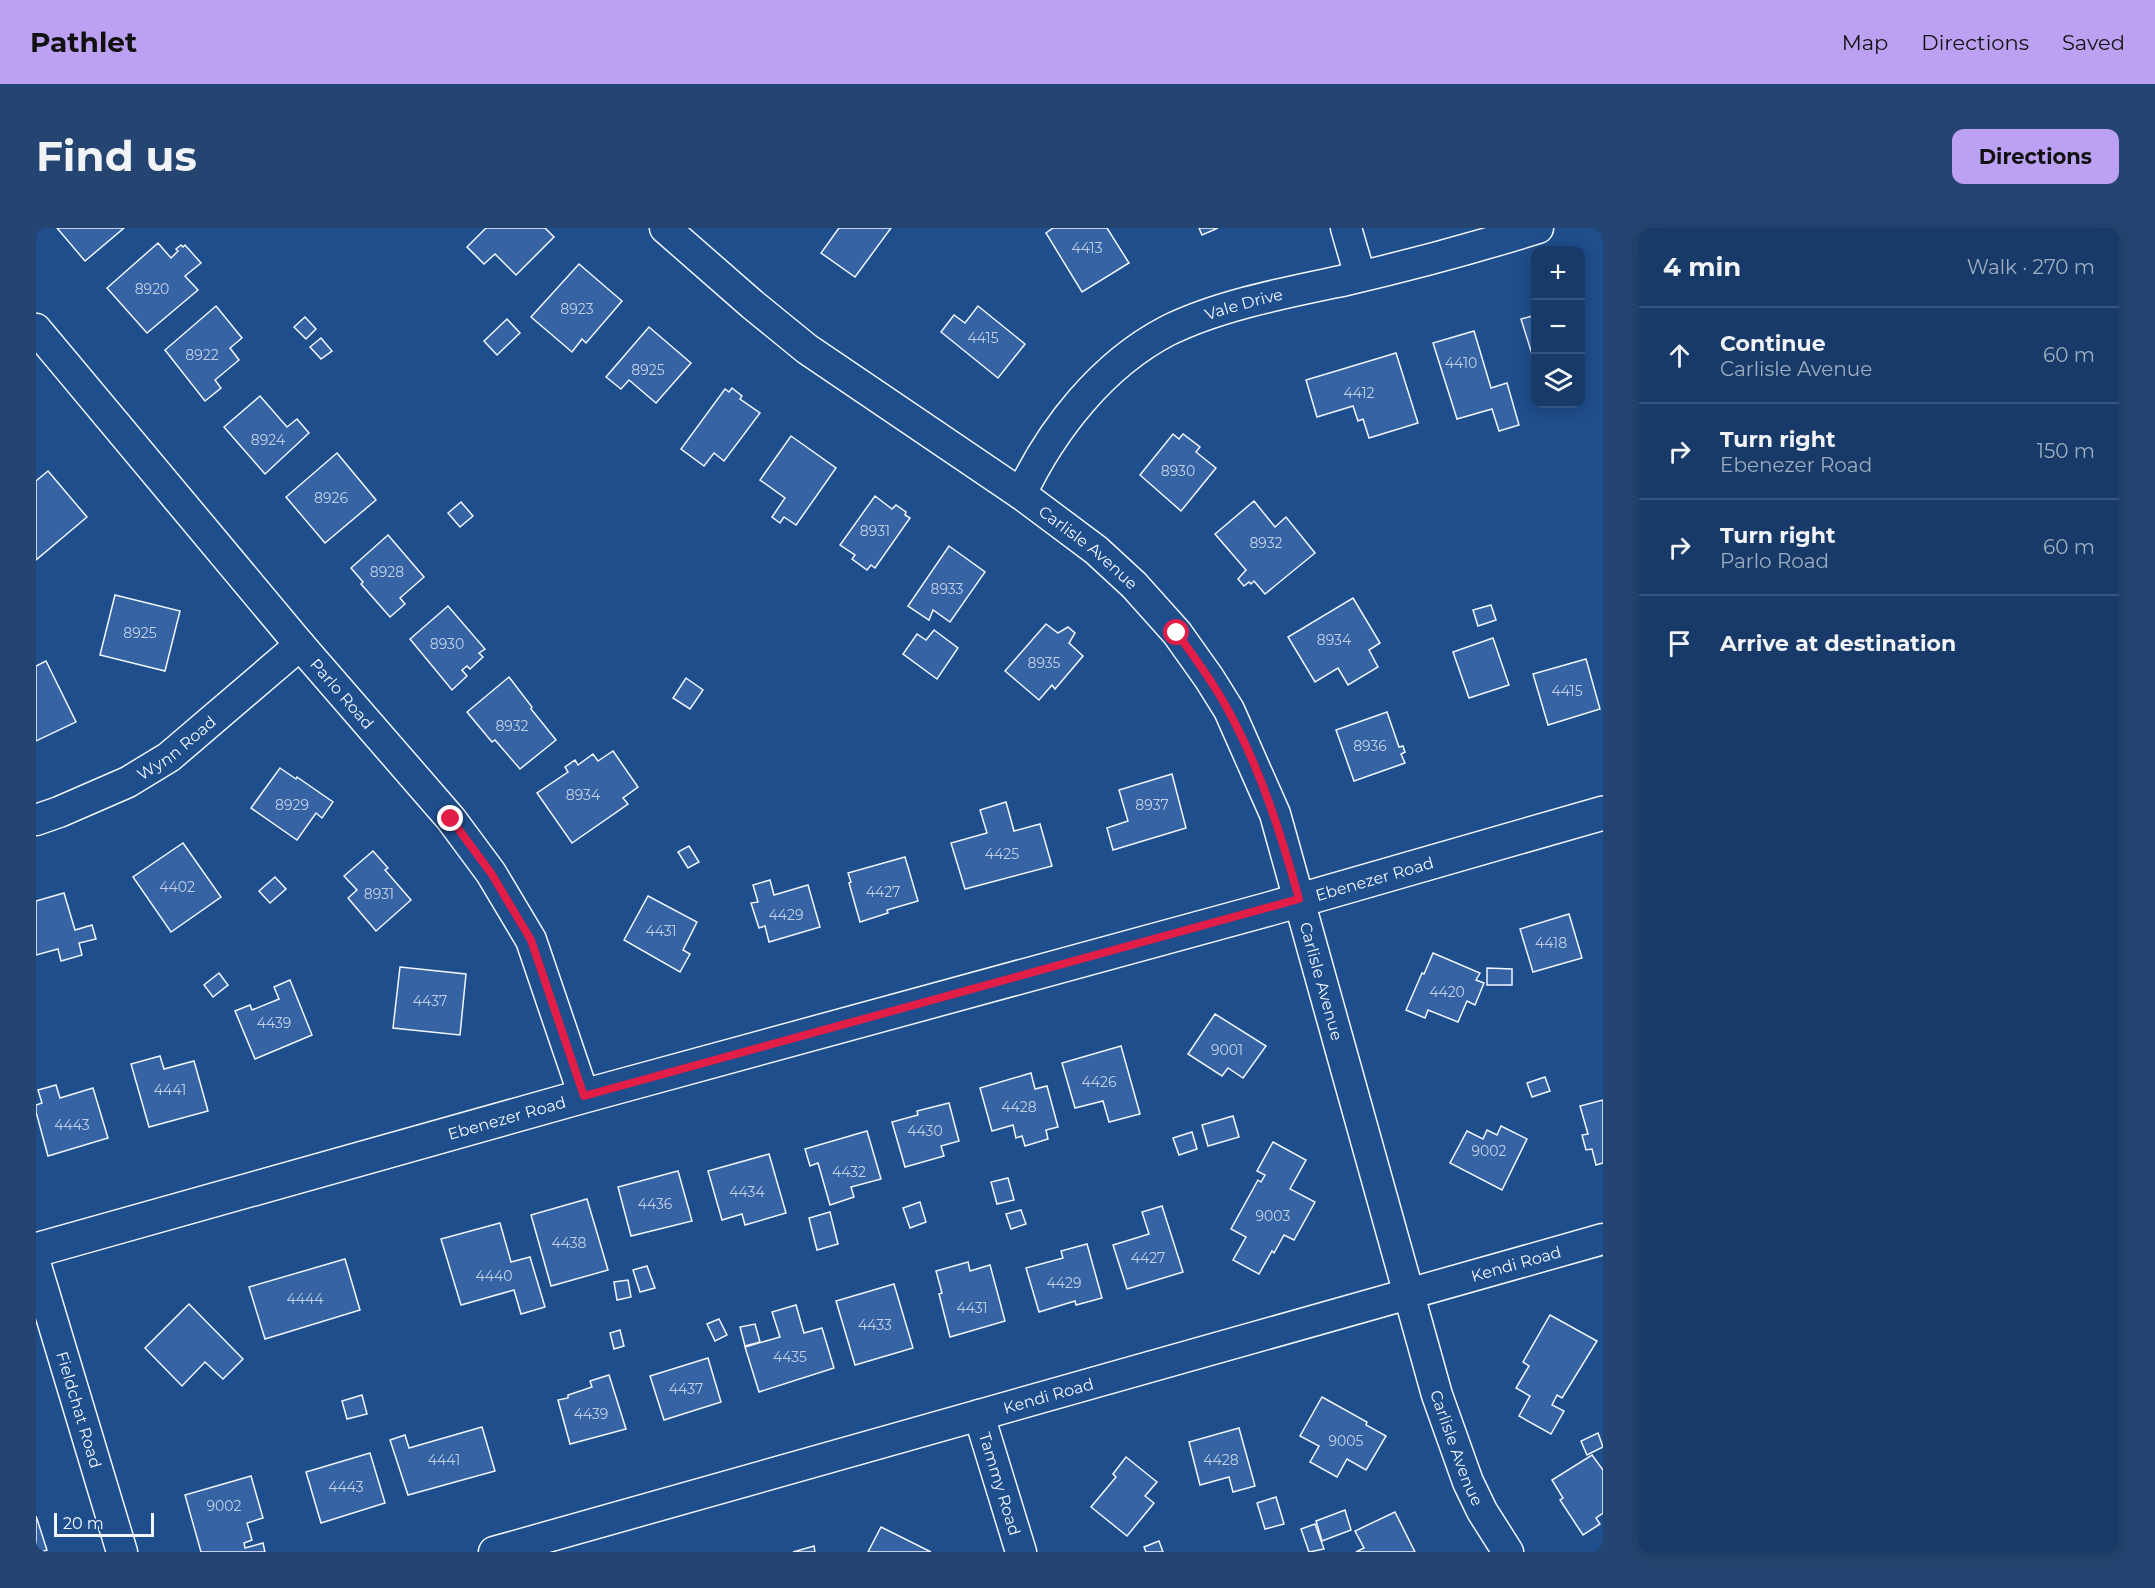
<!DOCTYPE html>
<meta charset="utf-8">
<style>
:root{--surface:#173a69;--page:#244571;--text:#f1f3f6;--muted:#9eadc0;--line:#36547d;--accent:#bca0f2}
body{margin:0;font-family:Montserrat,sans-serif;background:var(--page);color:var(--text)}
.controls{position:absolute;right:18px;top:18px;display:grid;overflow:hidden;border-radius:12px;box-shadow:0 3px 15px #0003}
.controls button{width:54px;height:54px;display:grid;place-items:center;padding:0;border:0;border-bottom:2px solid var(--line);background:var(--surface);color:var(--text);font:30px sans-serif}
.scale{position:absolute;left:18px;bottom:15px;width:100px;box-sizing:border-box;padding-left:6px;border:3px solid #f2f6ff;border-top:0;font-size:16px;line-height:21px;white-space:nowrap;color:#f2f6ff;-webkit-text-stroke:4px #1f4e8c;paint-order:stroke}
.stop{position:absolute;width:18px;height:18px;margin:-14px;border:4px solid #e11d48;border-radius:50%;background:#fff}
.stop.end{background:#e11d48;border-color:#fff;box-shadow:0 2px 6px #0008}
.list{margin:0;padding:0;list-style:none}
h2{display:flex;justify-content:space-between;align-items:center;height:78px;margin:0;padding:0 24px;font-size:26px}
h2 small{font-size:20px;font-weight:400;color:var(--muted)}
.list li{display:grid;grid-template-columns:39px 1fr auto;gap:18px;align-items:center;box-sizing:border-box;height:96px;padding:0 24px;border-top:2px solid var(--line)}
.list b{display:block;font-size:22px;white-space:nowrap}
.list p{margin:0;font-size:20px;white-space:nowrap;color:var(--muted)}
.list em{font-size:20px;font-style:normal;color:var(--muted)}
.icon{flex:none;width:33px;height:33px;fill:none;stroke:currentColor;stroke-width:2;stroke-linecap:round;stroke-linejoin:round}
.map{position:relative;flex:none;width:1567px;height:1324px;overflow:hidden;border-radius:12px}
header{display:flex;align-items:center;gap:36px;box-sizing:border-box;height:84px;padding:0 30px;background:var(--accent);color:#111}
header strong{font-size:28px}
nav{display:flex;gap:33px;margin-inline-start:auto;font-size:21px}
.intro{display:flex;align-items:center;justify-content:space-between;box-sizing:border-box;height:144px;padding:0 36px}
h1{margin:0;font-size:42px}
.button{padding:15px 27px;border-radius:12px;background:var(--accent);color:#111;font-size:21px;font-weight:700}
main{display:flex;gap:36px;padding:0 36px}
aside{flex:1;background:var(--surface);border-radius:12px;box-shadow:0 3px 15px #0003}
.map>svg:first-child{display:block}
.building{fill:#3563a3;stroke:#f2f6ff;stroke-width:1.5}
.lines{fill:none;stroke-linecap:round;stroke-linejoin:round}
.street-casing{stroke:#f2f6ff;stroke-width:33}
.secondary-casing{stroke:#f2f6ff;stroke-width:36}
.street{stroke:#1f4e8c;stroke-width:30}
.secondary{stroke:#1f4e8c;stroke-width:33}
.route{stroke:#e11d48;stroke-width:8}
.labels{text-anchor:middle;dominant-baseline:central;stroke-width:4.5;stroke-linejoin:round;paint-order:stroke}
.number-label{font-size:14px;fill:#c3d1e8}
.street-label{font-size:16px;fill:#f2f6ff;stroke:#1f4e8c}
</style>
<header>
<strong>Pathlet</strong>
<nav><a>Map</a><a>Directions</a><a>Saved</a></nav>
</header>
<div class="intro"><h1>Find us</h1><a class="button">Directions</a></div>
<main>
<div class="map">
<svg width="1567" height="1324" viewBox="0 0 1567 1324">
<rect width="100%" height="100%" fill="#1f4e8c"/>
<g class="building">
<path d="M 21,0 L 88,0 L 49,33 Z"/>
<path d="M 450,0 L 509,0 L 518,9 L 480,47 L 459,26 L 448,36 L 431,19 Z"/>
<path d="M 803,0 L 855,0 L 819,49 L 785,25 Z"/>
<path d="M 1017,0 L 1071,0 L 1093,35 L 1046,64 L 1010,5 Z"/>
<path d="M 1163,0 L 1182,0 L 1166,7 Z"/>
<path d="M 122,15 L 135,30 L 142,23 L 140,21 L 145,17 L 147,19 L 149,17 L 165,35 L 149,48 L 162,62 L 111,105 L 71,60 Z"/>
<path d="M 543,36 L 586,73 L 550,115 L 546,111 L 536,124 L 495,89 Z"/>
<path d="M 180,78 L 206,110 L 194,120 L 203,132 L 179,152 L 185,160 L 169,173 L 129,122 Z"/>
<path d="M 942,78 L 989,116 L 962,150 L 905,104 L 918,87 L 929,95 Z"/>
<path d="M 1500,87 L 1500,139 L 1485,91 Z"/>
<path d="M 269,89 L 280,101 L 270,111 L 258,99 Z"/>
<path d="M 471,91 L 484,105 L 461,127 L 448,113 Z"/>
<path d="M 613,99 L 655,135 L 620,175 L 593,152 L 585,161 L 570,149 Z"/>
<path d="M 1438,103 L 1455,160 L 1471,155 L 1483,197 L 1463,203 L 1456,181 L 1421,191 L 1397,115 Z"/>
<path d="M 285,110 L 296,123 L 285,131 L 274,119 Z"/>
<path d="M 1360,125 L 1382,195 L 1333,210 L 1327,191 L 1322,193 L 1317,178 L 1281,189 L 1270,152 Z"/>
<path d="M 696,160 L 706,168 L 704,171 L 724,185 L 688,233 L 678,225 L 668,238 L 645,221 L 689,161 L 693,164 Z"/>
<path d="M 224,168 L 251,199 L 261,191 L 273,205 L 229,246 L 188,199 Z"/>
<path d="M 1137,206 L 1143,211 L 1147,206 L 1164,219 L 1160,224 L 1180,240 L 1145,283 L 1104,247 Z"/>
<path d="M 755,208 L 800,240 L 760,297 L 748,289 L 744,295 L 736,289 L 749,270 L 724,252 Z"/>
<path d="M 301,225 L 340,272 L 289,315 L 250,269 Z"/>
<path d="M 12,243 L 51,289 L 0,332 L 0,253 Z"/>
<path d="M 839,268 L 856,281 L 860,277 L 870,284 L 869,287 L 874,290 L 839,340 L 835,337 L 831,342 L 816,331 L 819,327 L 804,317 Z"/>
<path d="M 1218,273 L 1239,299 L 1250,289 L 1279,325 L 1229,366 L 1218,353 L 1215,356 L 1213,354 L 1208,358 L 1202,351 L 1210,342 L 1179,306 Z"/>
<path d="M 425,274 L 437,288 L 424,299 L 412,285 Z"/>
<path d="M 352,307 L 388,349 L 364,370 L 369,376 L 354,389 L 325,356 L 327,354 L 315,340 Z"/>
<path d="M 913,318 L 949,344 L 914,394 L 897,382 L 893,392 L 872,378 Z"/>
<path d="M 79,367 L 144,383 L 129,443 L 64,427 Z"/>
<path d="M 1317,370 L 1344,415 L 1333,422 L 1342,439 L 1312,457 L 1302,440 L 1279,454 L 1252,409 Z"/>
<path d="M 1455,377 L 1460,392 L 1442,398 L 1437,382 Z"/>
<path d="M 412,378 L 449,421 L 443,425 L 447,429 L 434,441 L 431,438 L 426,442 L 431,448 L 416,462 L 374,411 Z"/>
<path d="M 1010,396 L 1022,405 L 1032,399 L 1039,405 L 1033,415 L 1047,428 L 1019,461 L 1016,457 L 1003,472 L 969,443 Z"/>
<path d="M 898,402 L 922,420 L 901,451 L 867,426 L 881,406 L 890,412 Z"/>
<path d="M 1457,410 L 1473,457 L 1433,470 L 1417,424 Z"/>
<path d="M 1550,431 L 1564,481 L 1512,497 L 1497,446 Z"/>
<path d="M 10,433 L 40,494 L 0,513 L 0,438 Z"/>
<path d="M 473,449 L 496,479 L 495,481 L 520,512 L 484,541 L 459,512 L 456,514 L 431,484 Z"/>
<path d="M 650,450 L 667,462 L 654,481 L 637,470 Z"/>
<path d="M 1351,484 L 1363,519 L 1367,518 L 1369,524 L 1365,526 L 1369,535 L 1318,553 L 1300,502 Z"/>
<path d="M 577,523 L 602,559 L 587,570 L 592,576 L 536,615 L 501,565 L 532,544 L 529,539 L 539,532 L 542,537 L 557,526 L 562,533 Z"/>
<path d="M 244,540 L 260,551 L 261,549 L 297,574 L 286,590 L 280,585 L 261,612 L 215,580 Z"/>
<path d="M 1136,546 L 1150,600 L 1077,622 L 1071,600 L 1092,593 L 1083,562 Z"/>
<path d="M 970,574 L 978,603 L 1004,596 L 1016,638 L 929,661 L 915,615 L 951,605 L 944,582 Z"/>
<path d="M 147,615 L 185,669 L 135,704 L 97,649 Z"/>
<path d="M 653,618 L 663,634 L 652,640 L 642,624 Z"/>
<path d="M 337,623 L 352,640 L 349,642 L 375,672 L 340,703 L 312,670 L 321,662 L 308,648 Z"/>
<path d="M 869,629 L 882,673 L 851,682 L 852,685 L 824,694 L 813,655 L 815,654 L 812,645 Z"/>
<path d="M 239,649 L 250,661 L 234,675 L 223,663 Z"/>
<path d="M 734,652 L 738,667 L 772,657 L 784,699 L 733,714 L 729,698 L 723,700 L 715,675 L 722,674 L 717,657 Z"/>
<path d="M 28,665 L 39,702 L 56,697 L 60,711 L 43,715 L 46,727 L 25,733 L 22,721 L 0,727 L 0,673 Z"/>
<path d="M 612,668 L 661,694 L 647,722 L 654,726 L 644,744 L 588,712 Z"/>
<path d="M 1533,686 L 1546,730 L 1497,744 L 1484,701 Z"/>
<path d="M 1397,725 L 1444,745 L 1440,752 L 1448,755 L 1439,777 L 1431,773 L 1422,794 L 1392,782 L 1389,790 L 1370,782 L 1386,745 L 1388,746 Z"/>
<path d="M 364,739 L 430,746 L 424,807 L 357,800 Z"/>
<path d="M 1451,740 L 1476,741 L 1476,757 L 1451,757 Z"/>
<path d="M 183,745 L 192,757 L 177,769 L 168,757 Z"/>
<path d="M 254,752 L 276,807 L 219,831 L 199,783 L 214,777 L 216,782 L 243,771 L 238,759 Z"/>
<path d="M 1179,786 L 1230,818 L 1207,850 L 1192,840 L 1186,848 L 1152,826 Z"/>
<path d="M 1085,818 L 1104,886 L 1073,894 L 1067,873 L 1039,880 L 1026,835 Z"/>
<path d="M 124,828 L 128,841 L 158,833 L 172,883 L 113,899 L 95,836 Z"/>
<path d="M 995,845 L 999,861 L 1011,858 L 1022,899 L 1010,902 L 1012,911 L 989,918 L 986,908 L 980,910 L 977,897 L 956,903 L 944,860 Z"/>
<path d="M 1509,849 L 1514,863 L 1496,869 L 1491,855 Z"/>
<path d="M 20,857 L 24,870 L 57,860 L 72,910 L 12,928 L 0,884 L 0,877 L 6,875 L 2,862 Z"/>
<path d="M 1567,872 L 1567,935 L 1560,937 L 1556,921 L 1550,922 L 1546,907 L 1552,906 L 1544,878 Z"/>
<path d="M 913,875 L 923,913 L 905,918 L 908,928 L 869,939 L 856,894 L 882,887 L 881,883 Z"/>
<path d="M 1197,888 L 1203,909 L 1172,918 L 1166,897 Z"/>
<path d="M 1465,898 L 1491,911 L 1466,962 L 1414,935 L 1431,903 L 1447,911 L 1451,902 L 1461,907 Z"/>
<path d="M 831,903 L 845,951 L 815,959 L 818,969 L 794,977 L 782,935 L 774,938 L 769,921 Z"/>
<path d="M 1156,904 L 1161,921 L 1143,927 L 1137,910 Z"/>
<path d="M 1237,914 L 1270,932 L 1254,961 L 1279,974 L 1258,1012 L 1248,1007 L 1238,1025 L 1236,1023 L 1223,1046 L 1197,1032 L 1210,1009 L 1195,1001 L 1222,952 L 1225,954 L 1229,947 L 1221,943 Z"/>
<path d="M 733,926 L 750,985 L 709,997 L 706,986 L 686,992 L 672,943 Z"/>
<path d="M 642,943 L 656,993 L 595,1008 L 582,959 Z"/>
<path d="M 972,950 L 978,972 L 961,976 L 955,954 Z"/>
<path d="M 551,971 L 572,1042 L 515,1058 L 495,987 Z"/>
<path d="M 884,974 L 890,994 L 874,1000 L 867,980 Z"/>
<path d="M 1126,978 L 1147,1044 L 1091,1061 L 1077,1017 L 1113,1006 L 1106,984 Z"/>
<path d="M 985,982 L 990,996 L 975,1001 L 970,986 Z"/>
<path d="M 794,984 L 802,1016 L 781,1022 L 773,990 Z"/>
<path d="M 464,995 L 475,1034 L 494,1029 L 509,1079 L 485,1086 L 478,1062 L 425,1077 L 405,1011 Z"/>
<path d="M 1051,1016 L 1066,1070 L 1040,1077 L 1039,1073 L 1003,1084 L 990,1040 L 1027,1030 L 1025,1023 Z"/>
<path d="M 309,1031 L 324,1082 L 229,1111 L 213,1059 Z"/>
<path d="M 932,1034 L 934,1043 L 954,1037 L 969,1093 L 914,1109 L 903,1066 L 906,1065 L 900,1043 Z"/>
<path d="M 611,1038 L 619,1060 L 604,1064 L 597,1042 Z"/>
<path d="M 592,1052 L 595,1069 L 581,1072 L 578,1054 Z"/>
<path d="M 858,1056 L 877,1120 L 819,1137 L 800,1073 Z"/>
<path d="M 153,1076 L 207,1131 L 187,1151 L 169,1134 L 146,1158 L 109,1120 Z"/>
<path d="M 760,1077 L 768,1105 L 786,1100 L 798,1140 L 723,1164 L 709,1119 L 744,1109 L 736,1084 Z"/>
<path d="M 1514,1087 L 1561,1113 L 1526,1170 L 1521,1167 L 1516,1177 L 1528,1183 L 1515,1206 L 1483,1188 L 1494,1168 L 1480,1160 L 1493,1138 L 1487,1134 Z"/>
<path d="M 683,1091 L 691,1107 L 679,1113 L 671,1096 Z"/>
<path d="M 719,1096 L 724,1114 L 709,1118 L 704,1099 Z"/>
<path d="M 584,1102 L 588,1118 L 578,1121 L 574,1105 Z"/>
<path d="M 672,1130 L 685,1174 L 628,1192 L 614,1148 Z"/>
<path d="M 573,1147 L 590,1201 L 534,1216 L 522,1172 L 532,1170 L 532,1167 L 556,1159 L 554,1153 Z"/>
<path d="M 326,1167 L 331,1186 L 311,1191 L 306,1173 Z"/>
<path d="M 1286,1169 L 1331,1194 L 1330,1197 L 1350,1208 L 1330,1242 L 1311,1231 L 1301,1249 L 1274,1234 L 1283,1218 L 1264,1208 Z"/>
<path d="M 446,1199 L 459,1243 L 372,1267 L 354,1212 L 369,1207 L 373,1220 Z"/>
<path d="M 1203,1200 L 1219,1258 L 1197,1264 L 1193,1249 L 1164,1257 L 1153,1214 Z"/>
<path d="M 1562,1205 L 1567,1219 L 1551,1227 L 1545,1213 Z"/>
<path d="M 334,1225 L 349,1275 L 285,1295 L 270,1244 Z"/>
<path d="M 1556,1227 L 1567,1242 L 1567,1285 L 1560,1290 L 1564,1296 L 1547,1307 L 1524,1272 L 1527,1270 L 1516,1252 Z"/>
<path d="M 1090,1229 L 1121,1254 L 1109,1268 L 1118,1275 L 1091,1308 L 1055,1279 L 1080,1249 L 1077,1246 Z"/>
<path d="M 215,1248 L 227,1290 L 211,1295 L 216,1312 L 208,1315 L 209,1320 L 227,1315 L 229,1324 L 165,1324 L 149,1267 Z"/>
<path d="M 1240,1269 L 1248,1296 L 1229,1301 L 1221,1275 Z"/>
<path d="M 1309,1282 L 1315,1302 L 1286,1313 L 1280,1293 Z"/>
<path d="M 1359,1284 L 1379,1324 L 1320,1324 L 1328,1320 L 1319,1303 Z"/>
<path d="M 0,1288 L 11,1322 L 6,1324 L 0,1324 Z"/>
<path d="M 1279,1296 L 1288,1321 L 1273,1324 L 1265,1301 Z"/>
<path d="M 845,1299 L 895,1324 L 832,1324 Z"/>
<path d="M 1123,1313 L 1127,1324 L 1110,1324 L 1108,1319 Z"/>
<path d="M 778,1318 L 779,1324 L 757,1324 Z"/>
</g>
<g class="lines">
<g class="street-casing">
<g id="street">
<path id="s1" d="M 629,0 L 717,77 L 771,121 L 985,266 L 1060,322 L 1098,357 L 1141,405 L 1173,450 L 1193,482 L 1239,586 L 1401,1167 L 1432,1254 L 1446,1283 L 1472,1324"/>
<path d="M 1310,0 L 1324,48"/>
<path id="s2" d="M 0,101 L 264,417 L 415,591 L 455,645 L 495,712 L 548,868"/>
<path id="s3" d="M 985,266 C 1016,201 1066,137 1131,103 C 1183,77 1253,64 1310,52 C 1375,37 1438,20 1502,0"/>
<path id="s4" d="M 0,592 L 23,584 L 92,554 L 133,529 L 264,417"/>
<path id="s5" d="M 0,1038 L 86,1324"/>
<path id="s6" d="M 943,1187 L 985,1324"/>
<path id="s7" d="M 458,1324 L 1567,1011"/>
</g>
</g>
<g class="secondary-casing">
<g id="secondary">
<path id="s8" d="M 0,1022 L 548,868 L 1233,681 L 1567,585"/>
</g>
</g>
<use href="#street" class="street"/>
<use href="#secondary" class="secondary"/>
</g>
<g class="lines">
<path class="route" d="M 415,591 L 455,645 L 495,712 L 548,868 L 1263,671 C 1245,606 1225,542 1192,482 C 1178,455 1159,430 1141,405"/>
</g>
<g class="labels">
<g class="number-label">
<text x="1051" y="20">4413</text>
<text x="116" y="61">8920</text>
<text x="541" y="81">8923</text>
<text x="947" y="110">4415</text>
<text x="166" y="127">8922</text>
<text x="1425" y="135">4410</text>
<text x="612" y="142">8925</text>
<text x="1323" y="165">4412</text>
<text x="232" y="212">8924</text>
<text x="1142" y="243">8930</text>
<text x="295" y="270">8926</text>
<text x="839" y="303">8931</text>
<text x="1230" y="315">8932</text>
<text x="351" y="344">8928</text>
<text x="911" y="361">8933</text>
<text x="104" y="405">8925</text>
<text x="1298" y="412">8934</text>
<text x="411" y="416">8930</text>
<text x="1008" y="435">8935</text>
<text x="1531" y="463">4415</text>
<text x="476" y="498">8932</text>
<text x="1334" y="518">8936</text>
<text x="547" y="567">8934</text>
<text x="256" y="577">8929</text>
<text x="1116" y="577">8937</text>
<text x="966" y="626">4425</text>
<text x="141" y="659">4402</text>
<text x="847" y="664">4427</text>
<text x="343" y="666">8931</text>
<text x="750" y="687">4429</text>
<text x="625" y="703">4431</text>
<text x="1515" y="715">4418</text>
<text x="1411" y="764">4420</text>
<text x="394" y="773">4437</text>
<text x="238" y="795">4439</text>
<text x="1191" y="822">9001</text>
<text x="1063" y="854">4426</text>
<text x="134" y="862">4441</text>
<text x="983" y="879">4428</text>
<text x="36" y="897">4443</text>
<text x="889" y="903">4430</text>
<text x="1453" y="923">9002</text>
<text x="813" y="944">4432</text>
<text x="711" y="964">4434</text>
<text x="619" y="976">4436</text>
<text x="1237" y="988">9003</text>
<text x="533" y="1015">4438</text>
<text x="1112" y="1030">4427</text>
<text x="458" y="1048">4440</text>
<text x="1028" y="1055">4429</text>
<text x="269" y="1071">4444</text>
<text x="936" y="1080">4431</text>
<text x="839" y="1097">4433</text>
<text x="754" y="1129">4435</text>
<text x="650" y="1161">4437</text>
<text x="555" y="1186">4439</text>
<text x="1310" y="1213">9005</text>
<text x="408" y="1232">4441</text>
<text x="1185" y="1232">4428</text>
<text x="310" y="1259">4443</text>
<text x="188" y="1278">9002</text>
</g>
<g class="street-label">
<text stroke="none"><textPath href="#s3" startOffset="304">Vale Drive</textPath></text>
<text stroke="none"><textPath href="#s1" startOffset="531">Carlisle Avenue</textPath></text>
<text stroke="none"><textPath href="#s2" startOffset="476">Parlo Road</textPath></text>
<text stroke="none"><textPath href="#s4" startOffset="159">Wynn Road</textPath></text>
<text stroke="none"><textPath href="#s8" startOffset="1389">Ebenezer Road</textPath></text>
<text stroke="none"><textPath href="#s1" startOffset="1035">Carlisle Avenue</textPath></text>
<text stroke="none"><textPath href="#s8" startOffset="489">Ebenezer Road</textPath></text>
<text stroke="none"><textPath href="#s7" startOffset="1062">Kendi Road</textPath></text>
<text stroke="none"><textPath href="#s7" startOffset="576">Kendi Road</textPath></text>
<text stroke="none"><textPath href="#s5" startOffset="150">Fieldchat Road</textPath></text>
<text stroke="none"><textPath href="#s1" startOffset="1521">Carlisle Avenue</textPath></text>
<text stroke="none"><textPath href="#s6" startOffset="72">Tammy Road</textPath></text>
</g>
</g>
</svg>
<div class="controls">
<button>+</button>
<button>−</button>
<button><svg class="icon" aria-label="layers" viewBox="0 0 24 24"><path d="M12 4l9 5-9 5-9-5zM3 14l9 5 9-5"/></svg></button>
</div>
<div class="scale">20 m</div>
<div class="stop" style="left:1141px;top:405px"></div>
<div class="stop end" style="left:415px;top:591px"></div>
</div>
<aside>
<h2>4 min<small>Walk · 270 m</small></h2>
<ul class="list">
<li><svg class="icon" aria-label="ahead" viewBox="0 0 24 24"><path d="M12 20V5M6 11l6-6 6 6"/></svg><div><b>Continue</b><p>Carlisle Avenue</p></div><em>60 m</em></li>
<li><svg class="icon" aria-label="right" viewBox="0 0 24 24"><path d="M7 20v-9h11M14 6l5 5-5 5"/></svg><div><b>Turn right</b><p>Ebenezer Road</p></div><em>150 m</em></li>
<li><svg class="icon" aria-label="right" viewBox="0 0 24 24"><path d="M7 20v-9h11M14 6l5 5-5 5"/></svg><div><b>Turn right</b><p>Parlo Road</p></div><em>60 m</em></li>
<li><svg class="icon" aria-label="arrive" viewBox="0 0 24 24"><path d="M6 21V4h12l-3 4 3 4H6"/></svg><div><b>Arrive at destination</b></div></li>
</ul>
</aside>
</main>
